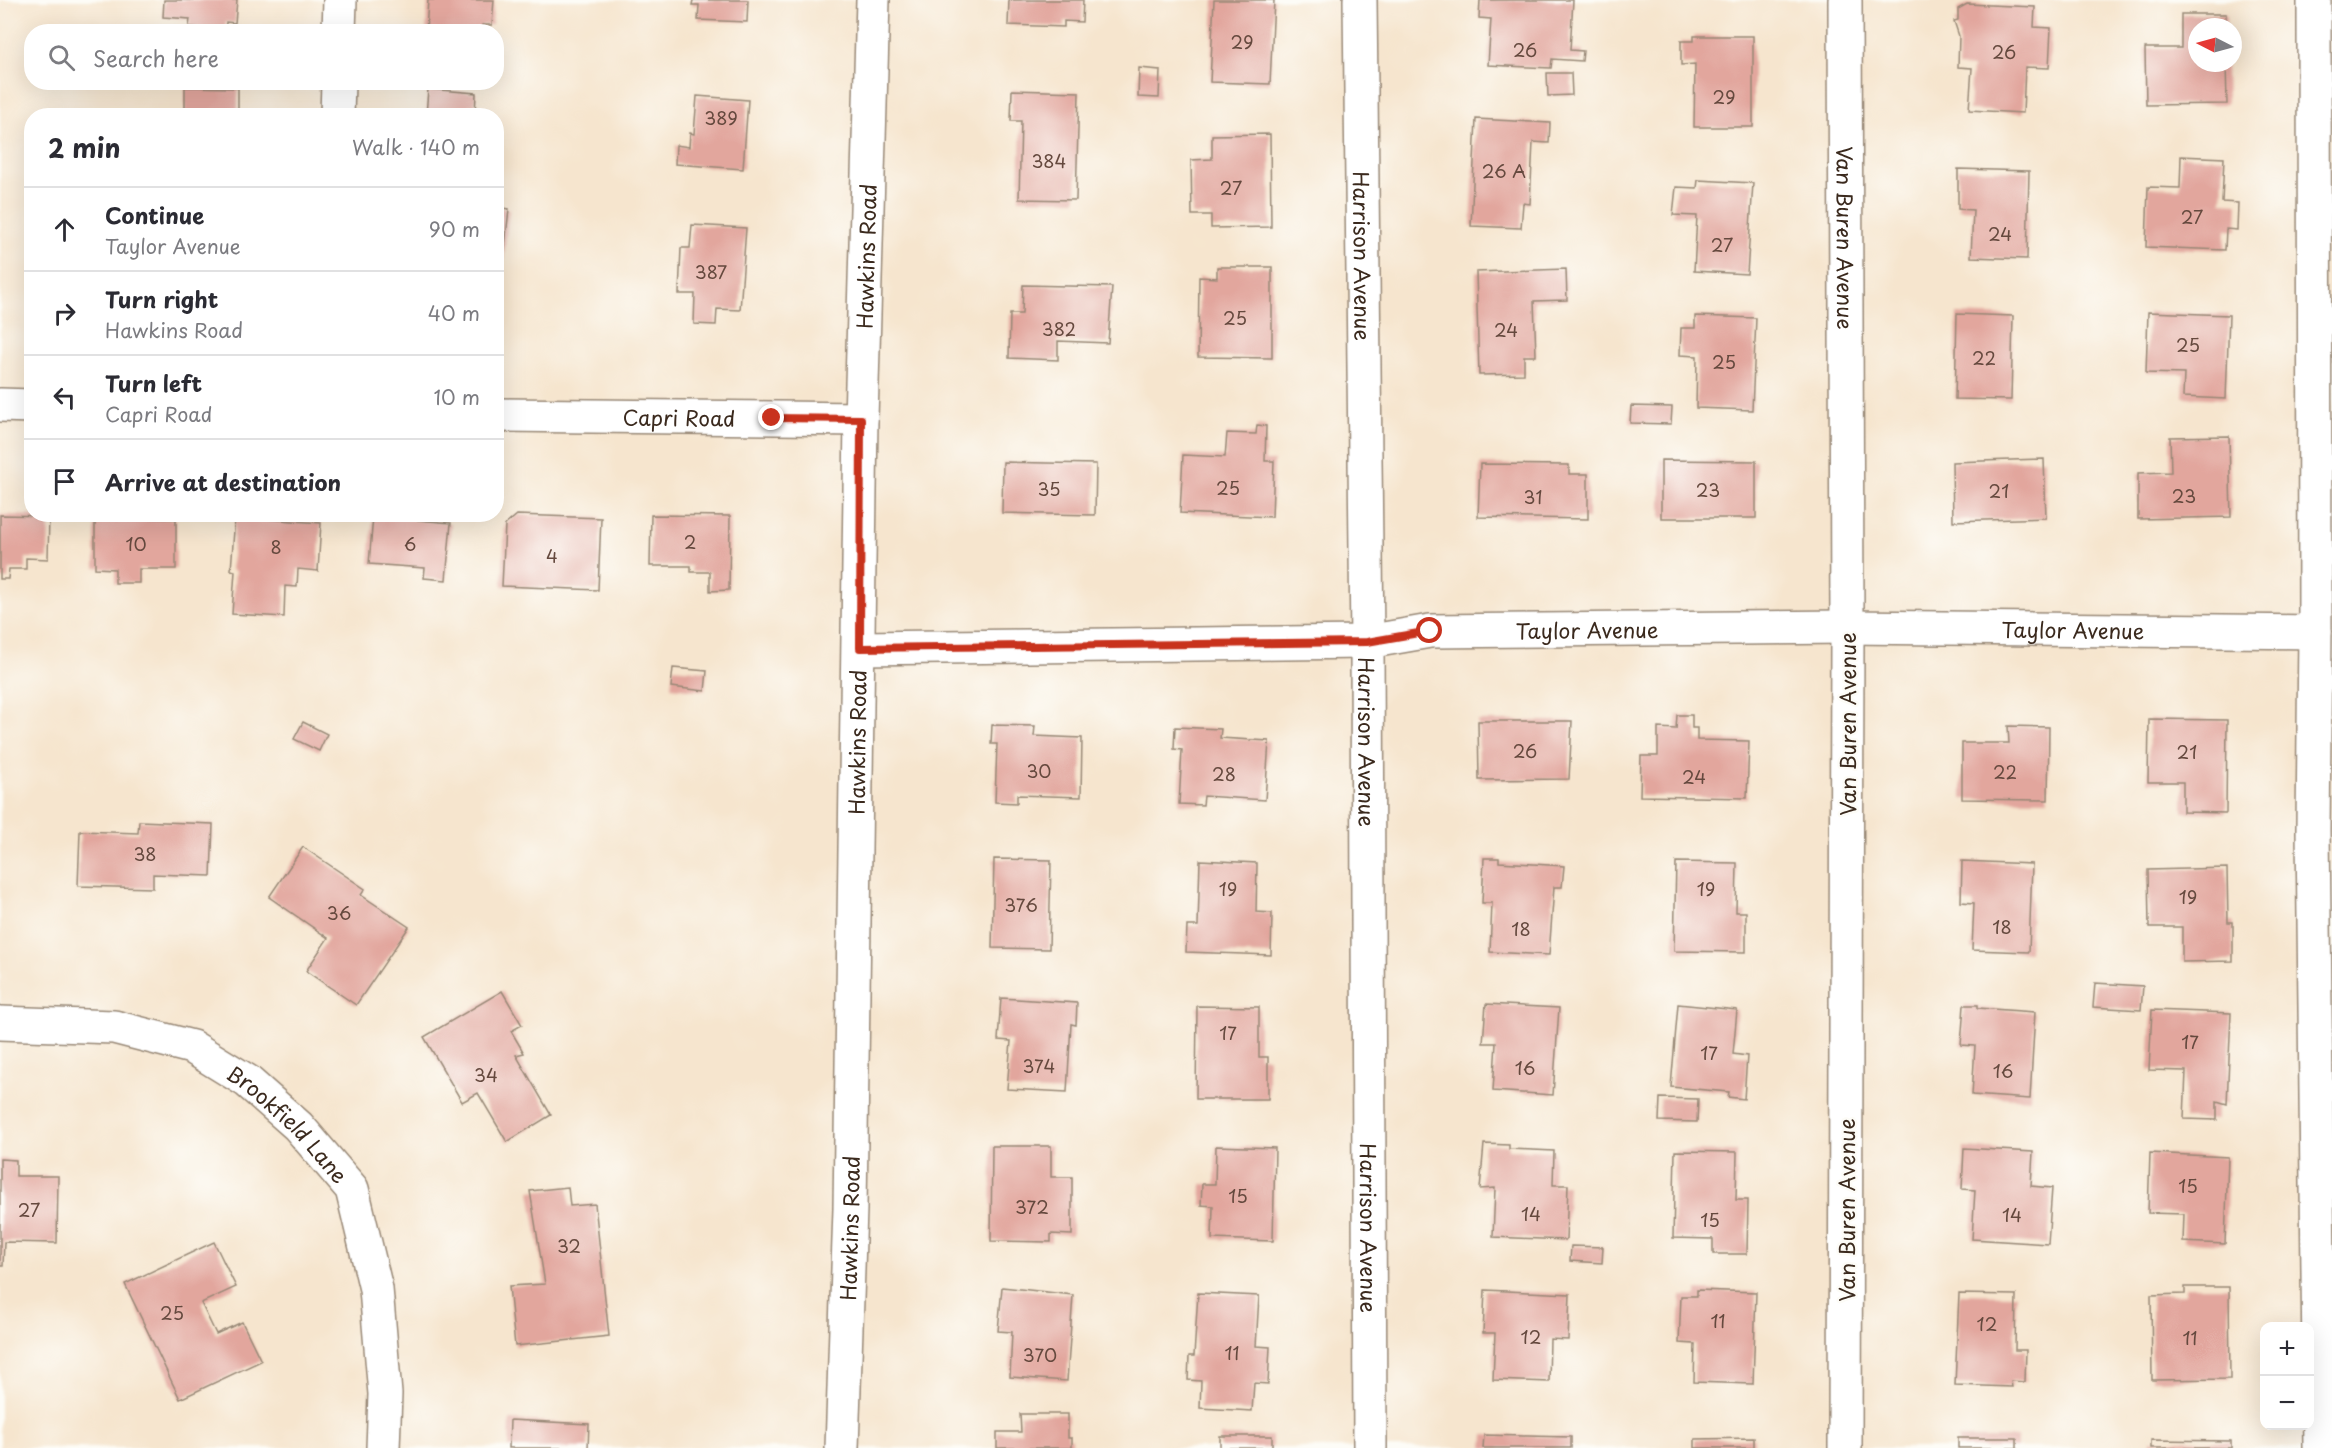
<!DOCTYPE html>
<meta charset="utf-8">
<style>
:root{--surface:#fff;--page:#f7f7f7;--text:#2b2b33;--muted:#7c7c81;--line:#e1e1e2}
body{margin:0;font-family:"Playpen Sans",sans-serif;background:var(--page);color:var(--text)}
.controls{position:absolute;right:18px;bottom:18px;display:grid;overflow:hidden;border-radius:12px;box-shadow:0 6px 24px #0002}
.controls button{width:54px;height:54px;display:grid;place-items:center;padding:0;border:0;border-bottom:2px solid var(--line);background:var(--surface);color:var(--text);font:30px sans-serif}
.compass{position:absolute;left:2188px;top:18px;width:54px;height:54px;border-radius:50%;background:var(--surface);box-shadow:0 6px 24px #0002;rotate:276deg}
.stop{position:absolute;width:18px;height:18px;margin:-14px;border:4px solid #c8321e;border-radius:50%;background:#fff}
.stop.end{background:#c8321e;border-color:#fff;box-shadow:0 2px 6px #0008}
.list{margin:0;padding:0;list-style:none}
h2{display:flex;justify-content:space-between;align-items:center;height:78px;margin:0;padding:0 24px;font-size:26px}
h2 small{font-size:20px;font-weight:400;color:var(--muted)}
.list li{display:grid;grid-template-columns:39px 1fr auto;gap:18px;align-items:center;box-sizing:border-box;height:84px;padding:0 24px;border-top:2px solid var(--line)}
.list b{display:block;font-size:22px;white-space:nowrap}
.list p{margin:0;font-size:20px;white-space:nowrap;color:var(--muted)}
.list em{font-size:20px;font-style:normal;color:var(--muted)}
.icon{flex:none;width:33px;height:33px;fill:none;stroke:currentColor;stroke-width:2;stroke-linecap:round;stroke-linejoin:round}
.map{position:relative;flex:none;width:2332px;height:1448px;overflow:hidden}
.search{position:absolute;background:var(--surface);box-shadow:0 6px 24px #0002;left:24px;top:24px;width:480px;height:66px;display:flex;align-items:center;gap:15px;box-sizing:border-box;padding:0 21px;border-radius:24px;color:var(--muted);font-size:22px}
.panel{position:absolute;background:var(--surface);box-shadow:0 6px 24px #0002;left:24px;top:108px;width:480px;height:414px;border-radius:24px}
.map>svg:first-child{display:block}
.building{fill:#e2a69d}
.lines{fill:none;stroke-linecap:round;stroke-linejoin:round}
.minor-casing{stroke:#988876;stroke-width:36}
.minor{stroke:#fff;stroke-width:33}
.route{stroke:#c8321e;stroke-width:8}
.labels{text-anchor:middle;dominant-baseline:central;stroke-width:5;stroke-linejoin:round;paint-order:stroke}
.number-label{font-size:18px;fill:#65493e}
.street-label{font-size:21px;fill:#3b2a1e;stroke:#fdfcf7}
</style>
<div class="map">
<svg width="2332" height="1448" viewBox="0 0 2332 1448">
<rect width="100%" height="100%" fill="#fdfcf7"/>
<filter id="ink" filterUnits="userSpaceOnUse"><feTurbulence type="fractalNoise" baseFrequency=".0167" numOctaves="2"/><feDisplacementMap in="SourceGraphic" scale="12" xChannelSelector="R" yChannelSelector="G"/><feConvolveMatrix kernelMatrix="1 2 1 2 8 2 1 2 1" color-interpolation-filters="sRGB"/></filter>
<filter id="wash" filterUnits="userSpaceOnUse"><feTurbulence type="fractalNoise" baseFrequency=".008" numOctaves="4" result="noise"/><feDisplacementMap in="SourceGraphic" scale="24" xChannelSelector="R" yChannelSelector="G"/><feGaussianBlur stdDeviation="1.35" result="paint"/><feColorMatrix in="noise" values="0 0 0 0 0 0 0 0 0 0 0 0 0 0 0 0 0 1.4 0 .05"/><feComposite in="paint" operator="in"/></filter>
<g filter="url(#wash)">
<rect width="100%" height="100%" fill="#f6e5ce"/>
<g id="blocks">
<g class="building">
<path d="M 164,0 L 237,0 L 235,23 L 226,22 L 225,32 L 202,32 L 203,28 L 189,27 L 190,19 L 163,17 Z"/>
<path d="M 428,0 L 494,0 L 492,25 L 482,25 L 481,32 L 426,32 Z"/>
<path d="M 693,0 L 748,0 L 747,22 L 698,20 L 699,5 L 692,5 Z"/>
<path d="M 1009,0 L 1083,0 L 1082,22 L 1064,21 L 1064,27 L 1008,25 Z"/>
<path d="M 1214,0 L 1274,0 L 1270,84 L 1210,82 Z"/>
<path d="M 1480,0 L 1573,0 L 1570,50 L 1583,51 L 1582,61 L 1552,59 L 1551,68 L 1488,65 L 1491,19 L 1479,18 Z"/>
<path d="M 1967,4 L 2035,7 L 2034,27 L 2051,28 L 2049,68 L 2025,67 L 2023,113 L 1969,110 L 1972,68 L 1958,67 L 1959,36 L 1954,21 L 1958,20 L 1958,9 Z"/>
<path d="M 2181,14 L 2226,14 L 2226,27 L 2197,27 L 2197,63 L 2226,63 L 2227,104 L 2146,105 L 2145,48 L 2181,48 Z"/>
<path d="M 1694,36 L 1753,36 L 1753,127 L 1694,127 L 1695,64 L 1681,65 L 1681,41 L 1694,41 Z"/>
<path d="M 1139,68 L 1160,70 L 1159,98 L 1138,97 Z"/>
<path d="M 1547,73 L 1571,73 L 1572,95 L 1548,96 Z"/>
<path d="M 185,87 L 238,88 L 238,116 L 185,116 Z"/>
<path d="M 428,89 L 476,93 L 475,116 L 426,116 Z"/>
<path d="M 1012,90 L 1079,92 L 1076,200 L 1019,199 L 1021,121 L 1011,121 Z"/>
<path d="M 697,96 L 748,100 L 743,169 L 675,164 L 676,145 L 689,147 L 690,133 L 694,134 Z"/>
<path d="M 1476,119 L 1550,123 L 1549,143 L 1533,142 L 1530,204 L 1523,203 L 1521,228 L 1471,226 Z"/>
<path d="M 1270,134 L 1271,227 L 1211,228 L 1211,215 L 1192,215 L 1191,160 L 1212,159 L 1212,135 Z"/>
<path d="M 2181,156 L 2224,158 L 2222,202 L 2238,203 L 2237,230 L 2226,229 L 2225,250 L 2146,247 L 2148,187 L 2180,188 Z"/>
<path d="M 1958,169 L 2029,171 L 2027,259 L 1971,257 L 1973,210 L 1958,209 Z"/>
<path d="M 1698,180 L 1753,183 L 1747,274 L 1694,271 L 1697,216 L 1673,215 L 1676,187 L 1697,188 Z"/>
<path d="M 496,207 L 509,209 L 498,308 L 496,308 Z"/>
<path d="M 692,225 L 746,228 L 740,310 L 717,309 L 716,325 L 694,324 L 695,294 L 679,294 L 681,248 L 690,248 Z"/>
<path d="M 1217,267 L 1272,267 L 1272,358 L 1198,357 L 1199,277 L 1217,278 Z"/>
<path d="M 1566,269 L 1567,300 L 1534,301 L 1536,356 L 1524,356 L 1524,374 L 1479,375 L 1476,272 Z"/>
<path d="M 1023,285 L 1112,287 L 1108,343 L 1058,341 L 1058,360 L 1009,358 L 1010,314 L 1022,314 Z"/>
<path d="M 2148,312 L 2229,315 L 2226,399 L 2183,397 L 2184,374 L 2146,373 Z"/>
<path d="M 1957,314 L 2013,316 L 2011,400 L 1955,399 Z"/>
<path d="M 1695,316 L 1756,318 L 1752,410 L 1696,408 L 1697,356 L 1680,355 L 1681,328 L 1695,328 Z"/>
<path d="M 1631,406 L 1672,407 L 1671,424 L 1630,423 Z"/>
<path d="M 1257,425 L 1266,426 L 1265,461 L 1274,461 L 1272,517 L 1180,513 L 1183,455 L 1225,457 L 1227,433 L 1256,434 Z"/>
<path d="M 2229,436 L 2231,517 L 2138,519 L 2138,473 L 2171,472 L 2170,437 Z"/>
<path d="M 2044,459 L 2046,518 L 1953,521 L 1952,462 Z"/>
<path d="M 1661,460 L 1756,461 L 1756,518 L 1661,518 Z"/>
<path d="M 1003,462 L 1096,464 L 1095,515 L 1002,513 Z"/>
<path d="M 1480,464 L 1569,465 L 1569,474 L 1588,474 L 1588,519 L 1478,517 Z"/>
<path d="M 0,515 L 49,516 L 48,559 L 26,558 L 26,569 L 9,569 L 8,579 L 0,579 Z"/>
<path d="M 517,515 L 601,518 L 598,590 L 502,586 L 505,525 Z"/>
<path d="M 651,515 L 730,516 L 729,590 L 710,591 L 710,572 L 691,572 L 691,566 L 650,566 Z"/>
<path d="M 373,516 L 451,523 L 446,580 L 424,578 L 425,568 L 369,564 Z"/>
<path d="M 95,517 L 176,519 L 176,569 L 139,569 L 139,583 L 115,583 L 115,569 L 95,568 Z"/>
<path d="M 235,517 L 321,523 L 318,571 L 298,569 L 297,587 L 285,586 L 284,617 L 232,614 L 235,571 L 231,570 Z"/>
<path d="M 673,668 L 707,671 L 705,691 L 671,687 Z"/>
<path d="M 1677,715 L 1692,715 L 1692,728 L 1697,728 L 1697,740 L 1749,741 L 1747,798 L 1640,796 L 1641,756 L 1658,756 L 1658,728 L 1676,729 Z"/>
<path d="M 2149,719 L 2227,720 L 2226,813 L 2183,812 L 2183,782 L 2148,782 Z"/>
<path d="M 1478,721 L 1572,721 L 1569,779 L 1479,780 Z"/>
<path d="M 303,722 L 327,734 L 319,751 L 294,739 Z"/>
<path d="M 992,725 L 1035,726 L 1034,736 L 1082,738 L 1081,797 L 1017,795 L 1017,803 L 995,802 L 997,744 L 991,744 Z"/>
<path d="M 2008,726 L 2049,727 L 2048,800 L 1962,799 L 1962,743 L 2009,743 Z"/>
<path d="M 1175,727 L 1221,729 L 1220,738 L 1269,741 L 1265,800 L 1204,796 L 1203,805 L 1179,804 L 1182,750 L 1174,749 Z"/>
<path d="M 139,821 L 213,824 L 211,876 L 153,874 L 153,888 L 78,886 L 80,831 L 138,833 Z"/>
<path d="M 303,847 L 365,889 L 361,895 L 409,927 L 356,1005 L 306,971 L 328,938 L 269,897 Z"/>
<path d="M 1484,858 L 1499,858 L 1499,862 L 1564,866 L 1562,887 L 1554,887 L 1549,955 L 1490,952 L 1492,903 L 1482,903 Z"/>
<path d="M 994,859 L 1051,860 L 1049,949 L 992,948 Z"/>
<path d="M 1200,860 L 1257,863 L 1256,912 L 1272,913 L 1271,955 L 1186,952 L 1187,926 L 1198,926 Z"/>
<path d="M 1962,861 L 2032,864 L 2029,952 L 1972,950 L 1974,903 L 1961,902 Z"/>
<path d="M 1676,862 L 1737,863 L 1736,912 L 1746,912 L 1746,952 L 1674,951 Z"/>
<path d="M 2227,868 L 2228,922 L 2233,922 L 2233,961 L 2182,962 L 2182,927 L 2149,927 L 2148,870 Z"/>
<path d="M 2095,983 L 2143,986 L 2141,1010 L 2093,1007 Z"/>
<path d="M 502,991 L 522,1025 L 511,1031 L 524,1053 L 516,1055 L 551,1115 L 507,1142 L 478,1093 L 462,1102 L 424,1037 Z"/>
<path d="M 1001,998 L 1077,1003 L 1076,1025 L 1071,1024 L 1067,1092 L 1007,1089 L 1011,1041 L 998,1040 Z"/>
<path d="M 1486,1004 L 1559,1008 L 1553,1095 L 1493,1091 L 1496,1043 L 1483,1043 Z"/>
<path d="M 1678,1004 L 1737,1010 L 1733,1054 L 1747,1056 L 1744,1099 L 1728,1097 L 1729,1092 L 1671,1087 Z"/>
<path d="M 1964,1005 L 1978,1005 L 1978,1008 L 2035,1012 L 2030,1099 L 1972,1095 L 1975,1046 L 1961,1045 Z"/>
<path d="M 1197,1006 L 1259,1007 L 1259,1057 L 1268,1057 L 1268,1099 L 1196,1099 Z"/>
<path d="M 2152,1010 L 2231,1013 L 2227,1104 L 2217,1101 L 2217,1120 L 2184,1119 L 2186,1071 L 2149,1070 Z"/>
<path d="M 1660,1098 L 1698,1099 L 1697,1122 L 1659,1121 Z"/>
<path d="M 1484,1144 L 1509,1145 L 1509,1149 L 1554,1151 L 1553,1185 L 1568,1185 L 1566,1240 L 1493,1237 L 1495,1188 L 1480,1189 Z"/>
<path d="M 992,1146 L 1051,1146 L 1051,1177 L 1072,1177 L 1072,1235 L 1051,1234 L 1051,1242 L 991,1241 Z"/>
<path d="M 1216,1146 L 1275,1148 L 1273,1241 L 1212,1239 L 1213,1206 L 1201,1205 L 1202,1184 L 1215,1184 Z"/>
<path d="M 1964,1148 L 2033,1152 L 2031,1186 L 2052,1188 L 2048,1244 L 1972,1239 L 1975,1190 L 1962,1189 Z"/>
<path d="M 1675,1151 L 1737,1152 L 1736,1200 L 1748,1200 L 1747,1254 L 1713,1254 L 1713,1239 L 1673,1238 Z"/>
<path d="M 2150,1153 L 2228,1157 L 2225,1244 L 2183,1242 L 2184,1214 L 2148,1213 Z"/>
<path d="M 0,1159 L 16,1160 L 16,1176 L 58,1176 L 57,1243 L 4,1242 L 3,1266 L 0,1266 Z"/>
<path d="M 568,1187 L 570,1206 L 595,1204 L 609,1336 L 515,1346 L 509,1286 L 545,1284 L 530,1191 Z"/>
<path d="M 214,1242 L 236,1287 L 201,1303 L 216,1334 L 242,1322 L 261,1361 L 180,1399 L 125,1284 Z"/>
<path d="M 1571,1246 L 1603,1247 L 1602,1263 L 1570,1261 Z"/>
<path d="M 1002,1287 L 1073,1295 L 1067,1381 L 1010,1377 L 1012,1332 L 998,1331 Z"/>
<path d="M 2185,1287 L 2229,1287 L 2230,1379 L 2152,1380 L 2151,1295 L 2185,1294 Z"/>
<path d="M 1485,1290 L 1570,1294 L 1568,1340 L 1550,1339 L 1549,1382 L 1493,1380 L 1495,1333 L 1483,1333 Z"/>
<path d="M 1697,1290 L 1756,1292 L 1753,1384 L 1694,1382 L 1695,1344 L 1679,1343 L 1681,1296 L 1697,1296 Z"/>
<path d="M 1198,1293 L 1259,1296 L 1256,1346 L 1270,1347 L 1268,1384 L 1254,1383 L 1252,1411 L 1200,1408 L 1201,1381 L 1188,1380 L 1189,1356 L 1194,1356 Z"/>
<path d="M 1959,1294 L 2016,1295 L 2015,1350 L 2026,1350 L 2025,1382 L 2011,1381 L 2012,1387 L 1955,1385 Z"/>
<path d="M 1020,1414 L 1068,1414 L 1068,1438 L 1072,1438 L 1072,1448 L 997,1448 L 997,1432 L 1021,1432 Z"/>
<path d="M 510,1420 L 589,1424 L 588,1448 L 509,1448 Z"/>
<path d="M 1484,1435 L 1571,1437 L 1571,1448 L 1483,1448 Z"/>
<rect x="1220" y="1436" width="52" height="12"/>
<path d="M 1754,1438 L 1754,1448 L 1695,1448 L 1695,1439 Z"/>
<rect x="1958" y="1438" width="59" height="10"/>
<path d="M 2151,1440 L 2231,1441 L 2231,1448 L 2151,1448 Z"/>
</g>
</g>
</g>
<g filter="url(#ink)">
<use href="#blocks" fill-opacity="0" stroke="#988876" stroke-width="1.5"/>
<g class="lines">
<g class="minor-casing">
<g id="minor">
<path id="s1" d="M 1360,0 L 1367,642 L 1370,1448"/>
<path id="s2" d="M 1845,0 L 1847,627 L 1845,1448"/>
<path d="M 2314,0 L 2315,632 L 2313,830 L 2320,1448"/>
<path d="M 339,32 L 340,0"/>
<path d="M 337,116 L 338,82"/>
<path d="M 0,405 L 32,406"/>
<path id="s3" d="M 496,415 L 861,419"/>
<path id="s4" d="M 860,648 L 1367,642 L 1430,631 L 1847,627 L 2315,632"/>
<path id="s5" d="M 0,1023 L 114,1027 L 192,1047 L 247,1081 L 298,1126 L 352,1189 L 376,1289 L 385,1394 L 383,1448"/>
<path id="s6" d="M 842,1448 L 850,1209 L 861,419 L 873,0"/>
</g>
</g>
<use href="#minor" class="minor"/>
</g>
</g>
<g class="lines" filter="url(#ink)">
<path class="route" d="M 772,418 L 861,419 L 860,648 L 1367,642 L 1430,631"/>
</g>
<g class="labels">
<g class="number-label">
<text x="1242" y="41">29</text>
<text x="1525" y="49">26</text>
<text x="2004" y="51">26</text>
<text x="1724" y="96">29</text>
<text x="721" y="117">389</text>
<text x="1049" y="160">384</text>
<text x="1504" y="170">26 A</text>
<text x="1231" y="187">27</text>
<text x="2192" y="216">27</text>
<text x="2000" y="233">24</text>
<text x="1722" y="244">27</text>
<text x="711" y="271">387</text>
<text x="1235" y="317">25</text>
<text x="1059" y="328">382</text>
<text x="1506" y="329">24</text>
<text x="2188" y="344">25</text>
<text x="1984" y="357">22</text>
<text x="1724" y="361">25</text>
<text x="1228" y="487">25</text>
<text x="1049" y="488">35</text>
<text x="1708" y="489">23</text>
<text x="1999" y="490">21</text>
<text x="2184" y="495">23</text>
<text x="1533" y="496">31</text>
<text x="690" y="541">2</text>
<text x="136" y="543">10</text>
<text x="410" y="543">6</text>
<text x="276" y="546">8</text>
<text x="552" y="555">4</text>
<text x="1525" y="750">26</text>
<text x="2187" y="751">21</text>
<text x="1039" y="770">30</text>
<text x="2005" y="771">22</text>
<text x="1224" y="773">28</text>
<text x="1694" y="776">24</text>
<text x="145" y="853">38</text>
<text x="1228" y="888">19</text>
<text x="1706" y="888">19</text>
<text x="2188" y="896">19</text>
<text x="1021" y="904">376</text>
<text x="339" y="912">36</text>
<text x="2002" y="926">18</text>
<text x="1521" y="928">18</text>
<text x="1228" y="1032">17</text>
<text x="2190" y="1041">17</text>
<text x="1709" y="1052">17</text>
<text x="1039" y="1065">374</text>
<text x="1525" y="1067">16</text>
<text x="2003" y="1070">16</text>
<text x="486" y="1074">34</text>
<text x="2188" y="1185">15</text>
<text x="1238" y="1195">15</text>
<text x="1032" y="1206">372</text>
<text x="29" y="1209">27</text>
<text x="1531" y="1213">14</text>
<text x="2012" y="1214">14</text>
<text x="1710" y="1219">15</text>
<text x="569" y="1245">32</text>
<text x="172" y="1312">25</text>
<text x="1718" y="1320">11</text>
<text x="1987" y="1323">12</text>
<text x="1531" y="1336">12</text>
<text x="2190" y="1337">11</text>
<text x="1232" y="1352">11</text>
<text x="1040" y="1354">370</text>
</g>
<g class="street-label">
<text stroke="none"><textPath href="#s2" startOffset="238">Van Buren Avenue</textPath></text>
<text stroke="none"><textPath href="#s6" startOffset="1192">Hawkins Road</textPath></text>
<text stroke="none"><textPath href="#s1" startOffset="256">Harrison Avenue</textPath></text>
<text stroke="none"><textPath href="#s3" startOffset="183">Capri Road</textPath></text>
<text stroke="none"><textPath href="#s4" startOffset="728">Taylor Avenue</textPath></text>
<text stroke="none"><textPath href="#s4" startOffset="1214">Taylor Avenue</textPath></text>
<text transform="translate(1847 724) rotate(-90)">Van Buren Avenue</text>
<text stroke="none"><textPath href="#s6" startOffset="706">Hawkins Road</textPath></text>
<text stroke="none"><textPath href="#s1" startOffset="742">Harrison Avenue</textPath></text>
<text stroke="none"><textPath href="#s5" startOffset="318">Brookfield Lane</textPath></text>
<text transform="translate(1846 1210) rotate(-90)">Van Buren Avenue</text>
<text stroke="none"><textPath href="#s6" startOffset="220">Hawkins Road</textPath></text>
<text stroke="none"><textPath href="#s1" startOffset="1228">Harrison Avenue</textPath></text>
</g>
</g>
</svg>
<div class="controls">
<button>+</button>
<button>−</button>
</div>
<svg class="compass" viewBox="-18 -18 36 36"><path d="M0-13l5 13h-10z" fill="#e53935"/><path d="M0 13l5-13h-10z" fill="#7c7c81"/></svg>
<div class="stop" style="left:1430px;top:631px"></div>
<div class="stop end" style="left:772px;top:418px"></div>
<div class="search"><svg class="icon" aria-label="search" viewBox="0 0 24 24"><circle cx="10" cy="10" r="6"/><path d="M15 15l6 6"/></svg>Search here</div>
<section class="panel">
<h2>2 min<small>Walk · 140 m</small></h2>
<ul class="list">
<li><svg class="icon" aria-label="ahead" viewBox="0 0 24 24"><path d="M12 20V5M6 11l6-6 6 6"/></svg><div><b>Continue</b><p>Taylor Avenue</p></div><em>90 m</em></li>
<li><svg class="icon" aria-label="right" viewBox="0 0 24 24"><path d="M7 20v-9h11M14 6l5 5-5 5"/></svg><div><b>Turn right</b><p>Hawkins Road</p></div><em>40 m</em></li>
<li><svg class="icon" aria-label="left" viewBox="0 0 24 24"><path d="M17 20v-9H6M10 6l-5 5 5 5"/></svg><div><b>Turn left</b><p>Capri Road</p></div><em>10 m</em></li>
<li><svg class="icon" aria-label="arrive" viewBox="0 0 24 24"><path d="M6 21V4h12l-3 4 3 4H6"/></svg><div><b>Arrive at destination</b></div></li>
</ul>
</section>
</div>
